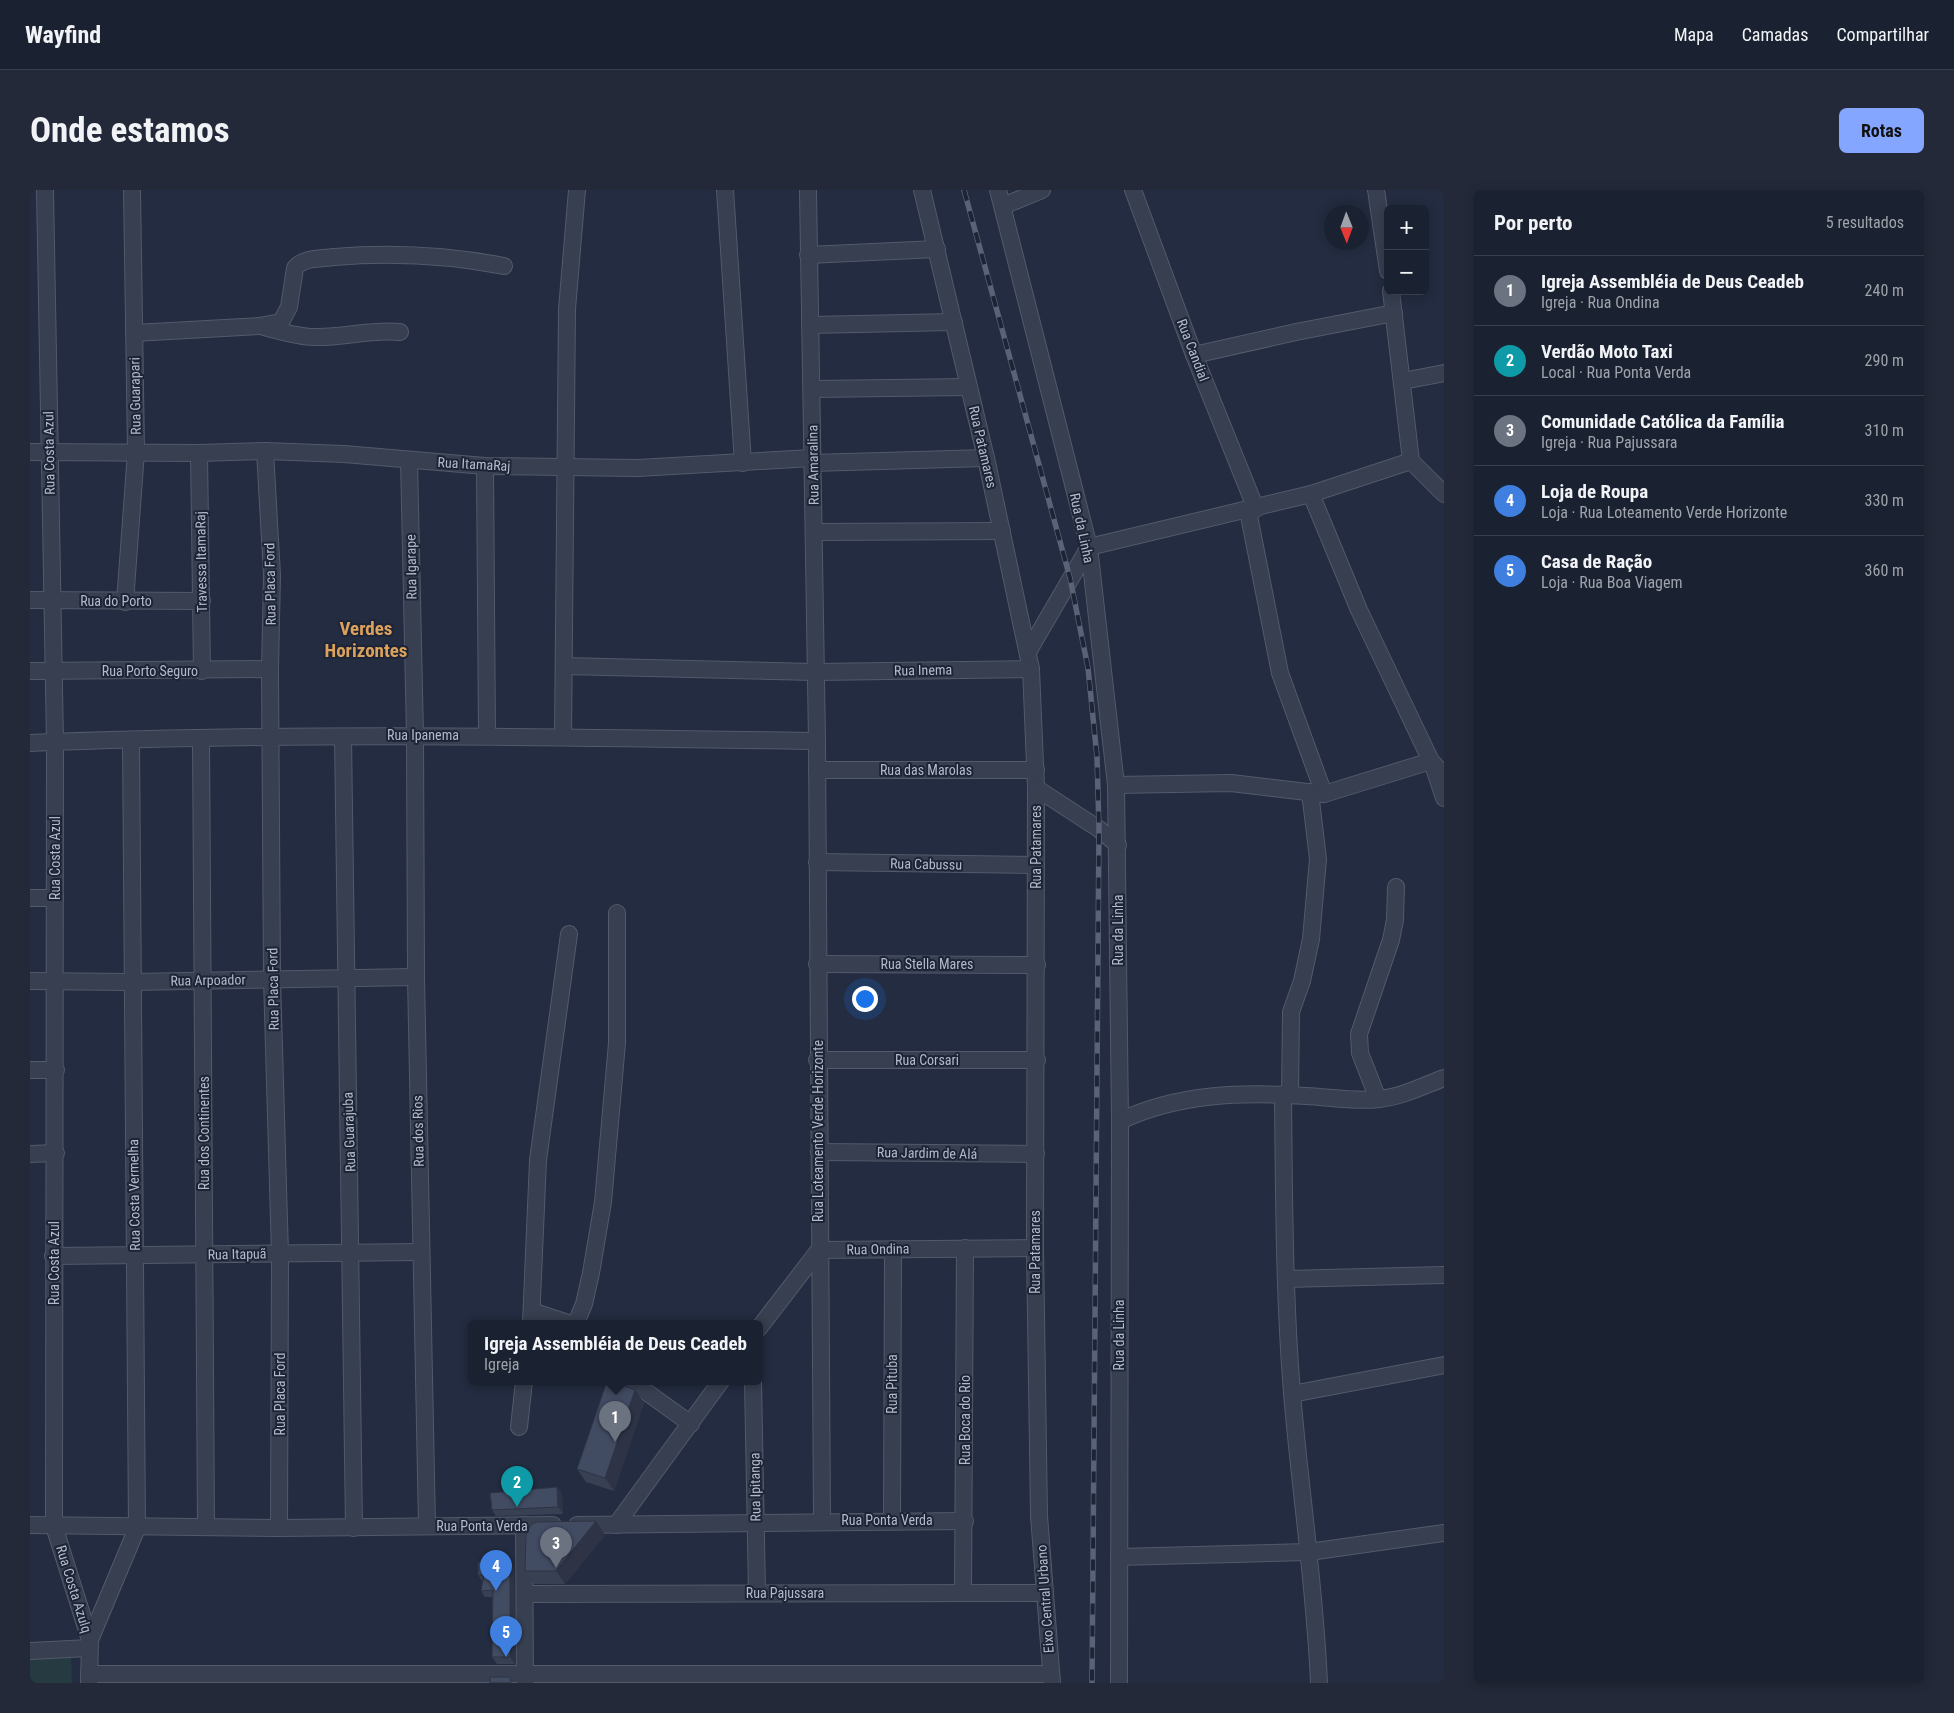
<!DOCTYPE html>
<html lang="pt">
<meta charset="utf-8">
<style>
:root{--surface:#1a2130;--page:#232938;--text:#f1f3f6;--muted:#9fa3ab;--line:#383e4c;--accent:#84a6ff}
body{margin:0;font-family:"Roboto Condensed",sans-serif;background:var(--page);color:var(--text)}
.controls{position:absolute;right:15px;top:15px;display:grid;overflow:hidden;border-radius:8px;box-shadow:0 2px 12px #0003}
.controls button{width:45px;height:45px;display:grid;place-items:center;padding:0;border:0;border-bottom:1px solid var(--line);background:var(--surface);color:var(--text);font:25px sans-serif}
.compass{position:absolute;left:1294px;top:15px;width:45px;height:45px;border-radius:50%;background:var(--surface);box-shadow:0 2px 12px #0003;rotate:179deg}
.you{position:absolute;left:834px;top:808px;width:18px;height:18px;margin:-12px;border:4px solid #fff;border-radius:50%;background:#1a73e8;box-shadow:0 0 0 8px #1a73e833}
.badge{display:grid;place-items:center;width:32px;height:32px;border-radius:50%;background:var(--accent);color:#fff;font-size:16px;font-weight:700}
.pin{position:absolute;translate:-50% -41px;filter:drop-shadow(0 1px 2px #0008)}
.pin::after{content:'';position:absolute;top:26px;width:18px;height:15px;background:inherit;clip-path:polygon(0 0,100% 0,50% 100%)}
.popup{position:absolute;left:438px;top:1130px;width:295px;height:65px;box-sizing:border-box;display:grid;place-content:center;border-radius:8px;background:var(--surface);filter:drop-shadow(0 1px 4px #0005);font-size:16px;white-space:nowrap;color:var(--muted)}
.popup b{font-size:19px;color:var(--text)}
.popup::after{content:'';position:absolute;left:50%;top:100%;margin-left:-10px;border:10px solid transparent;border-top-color:var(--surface)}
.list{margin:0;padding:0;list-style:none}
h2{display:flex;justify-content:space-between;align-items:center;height:65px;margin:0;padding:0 20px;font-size:21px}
h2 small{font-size:16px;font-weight:400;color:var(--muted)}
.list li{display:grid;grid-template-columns:32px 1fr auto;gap:15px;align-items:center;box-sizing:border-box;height:70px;padding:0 20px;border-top:1px solid var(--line)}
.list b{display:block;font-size:19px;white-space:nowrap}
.list p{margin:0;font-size:16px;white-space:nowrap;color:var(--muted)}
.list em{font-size:16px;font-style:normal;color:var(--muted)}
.map{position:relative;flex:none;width:1414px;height:1493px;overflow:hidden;border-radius:8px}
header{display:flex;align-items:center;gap:30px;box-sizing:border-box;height:70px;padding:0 25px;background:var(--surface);border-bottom:1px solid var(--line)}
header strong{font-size:24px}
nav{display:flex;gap:28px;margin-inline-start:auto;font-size:18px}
.intro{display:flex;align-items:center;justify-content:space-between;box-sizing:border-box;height:120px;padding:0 30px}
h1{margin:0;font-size:35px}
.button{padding:12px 22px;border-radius:8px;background:var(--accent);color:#111;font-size:18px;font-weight:700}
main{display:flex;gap:30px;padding:0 30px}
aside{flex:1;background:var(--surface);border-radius:8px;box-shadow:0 2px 12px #0003}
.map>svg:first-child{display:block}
.green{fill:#253b41}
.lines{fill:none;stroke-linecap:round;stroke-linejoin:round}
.minor-casing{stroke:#525a6b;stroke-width:18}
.minor{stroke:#373f50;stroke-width:16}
.rail-casing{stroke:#596277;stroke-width:5.5}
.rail{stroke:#1c2435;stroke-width:4;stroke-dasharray:11;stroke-linecap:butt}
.wall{fill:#384054}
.shaded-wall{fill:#2e3445}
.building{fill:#414b62;stroke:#2e3445}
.labels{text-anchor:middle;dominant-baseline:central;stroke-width:4;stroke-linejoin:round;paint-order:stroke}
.street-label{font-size:14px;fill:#b3bacb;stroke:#1c2435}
.district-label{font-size:19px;font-weight:bold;fill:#dca15c;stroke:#1c2435}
</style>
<header>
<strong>Wayfind</strong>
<nav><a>Mapa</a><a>Camadas</a><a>Compartilhar</a></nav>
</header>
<div class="intro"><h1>Onde estamos</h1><a class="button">Rotas</a></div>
<main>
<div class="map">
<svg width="1414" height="1493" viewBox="0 0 1414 1493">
<rect width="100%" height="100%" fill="#232c40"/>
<path class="green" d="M 41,1463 L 42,1493 L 0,1493 L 0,1468 Z"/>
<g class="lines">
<g class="minor-casing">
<g id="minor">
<path d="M 15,0 L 25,552 L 24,1336 L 60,1450 L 59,1493"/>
<path d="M 695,0 L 713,273"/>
<path d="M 778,0 L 787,551 L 792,1331"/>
<path d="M 892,0 L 956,268 L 1001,479 L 1006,598 L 1005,1058 L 1009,1326 L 1022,1493"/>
<path d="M 968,0 L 1059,357 L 1086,595 L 1090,931 L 1089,1493"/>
<path d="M 1103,0 L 1164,165 L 1226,319"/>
<path d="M 1346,0 L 1358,81"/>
<path d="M 973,16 L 1012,0"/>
<path d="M 778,65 L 907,59"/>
<path d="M 1361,101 L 1381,271 L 1414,304"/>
<path d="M 780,135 L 924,132"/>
<path d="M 234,137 C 250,141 267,147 284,147 C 313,148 340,139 370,142"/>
<path d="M 104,143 L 229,136 L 251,132 L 259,117 L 265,78 C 274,67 291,69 304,67 C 362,62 417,65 474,76"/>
<path d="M 1164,165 L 1266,142 L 1364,123"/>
<path d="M 1373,191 L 1414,183"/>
<path d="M 782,199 L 939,197"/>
<path d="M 235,261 L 242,385 L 240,479 L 242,789 L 250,1064 L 249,1338"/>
<path d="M 0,262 L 169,263 L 235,261 L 314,264 L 455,276 L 608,278 L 782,268"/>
<path d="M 169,263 L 172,481"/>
<path d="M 379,270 L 385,545 L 386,787 L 397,1336"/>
<path d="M 782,273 L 956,268"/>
<path d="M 455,276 L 457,545"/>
<path d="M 1281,304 L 1329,420 L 1401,571 L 1414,585"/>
<path d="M 1218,321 L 1250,483 L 1294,604"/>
<path d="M 784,342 L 972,341"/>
<path d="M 0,410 L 172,411"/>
<path d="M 95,412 L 106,262 L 102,0"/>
<path d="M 998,462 L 1059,357 L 1281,304 L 1381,271"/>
<path d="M 534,476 L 785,482 L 1001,479"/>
<path d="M 0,481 L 240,479"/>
<path d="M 313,547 C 315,811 322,1074 324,1338"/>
<path d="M 533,547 L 537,119 L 547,0"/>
<path d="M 171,548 L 176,1337"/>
<path d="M 0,553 C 262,542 524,547 787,551"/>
<path d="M 1403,575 L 1414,608"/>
<path d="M 787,580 L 1006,580"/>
<path d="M 1086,595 L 1201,593 L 1294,604 L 1401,571"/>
<path d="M 1006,598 L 1069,639 L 1088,655"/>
<path d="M 787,672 L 1006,675"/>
<path d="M 0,708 L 25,708"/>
<path d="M 787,774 L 1007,775"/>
<path d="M 0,791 L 101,792 L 386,787"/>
<path d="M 787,870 L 1007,870"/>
<path d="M 0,880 L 26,880"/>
<path d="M 1253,904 C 1254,1004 1254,1104 1262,1203 C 1270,1300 1285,1396 1289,1493"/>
<path d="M 1260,905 L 1261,822 L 1272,791 L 1281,749 L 1288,669 L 1280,602"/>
<path d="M 1348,909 L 1330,863 L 1329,844 L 1361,750 L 1365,730 L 1366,697"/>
<path d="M 1090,931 C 1149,903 1212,902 1276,906 C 1299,907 1325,912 1349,909 C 1371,907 1393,896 1414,888"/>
<path d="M 789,962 L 1006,964"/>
<path d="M 0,964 L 26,963"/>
<path d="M 23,1066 L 391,1062"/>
<path d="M 1256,1089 L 1414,1085"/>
<path d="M 502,1121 L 538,1133"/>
<path d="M 501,1133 L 508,970 L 539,744"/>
<path d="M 546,1133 L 554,1114 L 561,1083 L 573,1012 L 587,853 L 587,723"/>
<path d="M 729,1138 L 789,1060 L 1005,1058"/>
<path d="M 601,1191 L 661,1234"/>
<path d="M 723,1191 L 727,1403"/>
<path d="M 1262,1204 L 1414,1175"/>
<path d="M 489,1237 L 494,1191"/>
<path d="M 862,1330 L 863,1059"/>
<path d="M 0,1335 L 249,1338 L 523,1335"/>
<path d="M 494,1335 L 495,1493"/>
<path d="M 547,1335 L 935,1331"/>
<path d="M 586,1335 L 691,1191"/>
<path d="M 1089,1367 L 1279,1362 L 1414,1343"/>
<path d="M 933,1402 L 935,1058"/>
<path d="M 495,1404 L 1015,1403"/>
<path d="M 60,1450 L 107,1338 L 101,550"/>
<path d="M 0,1461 L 59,1458"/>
<path d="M 59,1484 L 1021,1484"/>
</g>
</g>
<use href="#minor" class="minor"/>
<g class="rail-casing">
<path id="rail" d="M 934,0 L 1040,388 L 1058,478 L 1067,567 L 1069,639 L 1062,1493"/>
</g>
<use href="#rail" class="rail"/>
</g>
<g class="wall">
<path d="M 605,1200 L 614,1213 L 584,1301 L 556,1292 L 547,1279 Z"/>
<path d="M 527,1297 L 532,1304 L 533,1324 L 466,1326 L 462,1320 Z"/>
<path d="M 575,1345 L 535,1394 L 504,1394 L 495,1381 Z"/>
<path d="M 480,1372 L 484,1379 L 485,1474 L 467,1474 L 462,1467 L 462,1407 L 455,1407 L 451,1401 L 452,1391 L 448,1385 Z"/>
</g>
<g class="shaded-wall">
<path d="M 605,1200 L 614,1213 L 584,1301 L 575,1288 Z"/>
<path d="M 527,1297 L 532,1304 L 533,1324 L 528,1317 Z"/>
<path d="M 566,1331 L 575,1345 L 535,1394 L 526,1381 Z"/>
<path d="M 480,1372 L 484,1379 L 485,1474 L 480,1467 Z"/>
</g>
<g class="building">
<path d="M 577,1191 L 581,1191 L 605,1200 L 575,1288 L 547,1279 Z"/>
<path d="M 527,1297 L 528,1317 L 462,1320 L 460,1303 Z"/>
<path d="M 566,1331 L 526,1381 L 495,1381 L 496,1345 L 501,1335 L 506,1332 Z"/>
<path d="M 448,1372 L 480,1372 L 480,1467 L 462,1467 L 463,1400 L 451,1401 L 454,1385 L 448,1385 Z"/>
<path d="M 460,1487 L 480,1487 L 481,1493 L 460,1493 Z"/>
</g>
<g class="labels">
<g class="street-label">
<text transform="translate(1163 160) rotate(69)">Rua Candial</text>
<text transform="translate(105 206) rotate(-91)">Rua Guarapari</text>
<text transform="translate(953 257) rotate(77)">Rua Patamares</text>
<text transform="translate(19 263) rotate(-91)">Rua Costa Azul</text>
<text transform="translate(444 274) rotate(3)">Rua ItamaRaj</text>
<text transform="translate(783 275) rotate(-91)">Rua Amaralina</text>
<text transform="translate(1052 338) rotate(78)">Rua da Linha</text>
<text transform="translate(171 372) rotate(-91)">Travessa ItamaRaj</text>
<text transform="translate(381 377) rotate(-91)">Rua Igarape</text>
<text transform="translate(240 394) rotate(-91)">Rua Placa Ford</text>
<text x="86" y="411">Rua do Porto</text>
<text transform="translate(893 480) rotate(-1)">Rua Inema</text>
<text x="120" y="481">Rua Porto Seguro</text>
<text x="393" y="545">Rua Ipanema</text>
<text x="896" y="580">Rua das Marolas</text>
<text transform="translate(1006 657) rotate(-90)">Rua Patamares</text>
<text transform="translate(25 668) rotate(-90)">Rua Costa Azul</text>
<text transform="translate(896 674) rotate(1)">Rua Cabussu</text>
<text transform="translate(1088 740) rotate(-90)">Rua da Linha</text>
<text x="897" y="774">Rua Stella Mares</text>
<text transform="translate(178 790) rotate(-1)">Rua Arpoador</text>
<text transform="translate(243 799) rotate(-91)">Rua Placa Ford</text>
<text x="897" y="870">Rua Corsari</text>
<text transform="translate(388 941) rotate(-91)">Rua dos Rios</text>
<text transform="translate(788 941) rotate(-90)">Rua Loteamento Verde Horizonte</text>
<text transform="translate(319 942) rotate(-92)">Rua Guarajuba</text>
<text transform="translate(174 943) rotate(-90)">Rua dos Continentes</text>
<text transform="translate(897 963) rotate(1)">Rua Jardim de Alá</text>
<text transform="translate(104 1005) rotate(-91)">Rua Costa Vermelha</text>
<text transform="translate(848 1059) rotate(-1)">Rua Ondina</text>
<text transform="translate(1005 1062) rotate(-90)">Rua Patamares</text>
<text transform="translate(207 1064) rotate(-1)">Rua Itapuã</text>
<text transform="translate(24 1073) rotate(-90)">Rua Costa Azul</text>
<text transform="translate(1089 1145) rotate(-90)">Rua da Linha</text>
<text transform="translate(862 1194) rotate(-90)">Rua Pituba</text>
<text transform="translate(250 1204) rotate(-90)">Rua Placa Ford</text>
<text transform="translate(935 1230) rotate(-90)">Rua Boca do Rio</text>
<text transform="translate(725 1297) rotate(-91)">Rua Ipitanga</text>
<text x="857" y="1330">Rua Ponta Verda</text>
<text x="452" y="1336">Rua Ponta Verda</text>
<text transform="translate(44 1399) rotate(73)">Rua Costa Azulq</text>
<text x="755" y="1403">Rua Pajussara</text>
<text transform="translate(1015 1409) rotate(-94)">Eixo Central Urbano</text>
</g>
<g class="district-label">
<text x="336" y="438">Verdes<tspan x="336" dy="22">Horizontes</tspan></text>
</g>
</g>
</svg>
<div class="controls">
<button>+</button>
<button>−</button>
</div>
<svg class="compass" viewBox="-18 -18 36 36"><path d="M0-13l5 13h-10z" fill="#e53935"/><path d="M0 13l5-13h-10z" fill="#9fa3ab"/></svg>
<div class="you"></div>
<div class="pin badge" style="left:585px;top:1252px;background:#6b7280">1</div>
<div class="popup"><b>Igreja Assembléia de Deus Ceadeb</b>Igreja</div>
<div class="pin badge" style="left:487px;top:1317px;background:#0f9aa8">2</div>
<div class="pin badge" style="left:526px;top:1378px;background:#6b7280">3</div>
<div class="pin badge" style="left:466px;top:1401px;background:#3f7fe0">4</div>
<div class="pin badge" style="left:476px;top:1467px;background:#3f7fe0">5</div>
</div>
<aside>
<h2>Por perto<small>5 resultados</small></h2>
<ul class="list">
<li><span class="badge" style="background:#6b7280">1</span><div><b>Igreja Assembléia de Deus Ceadeb</b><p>Igreja · Rua Ondina</p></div><em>240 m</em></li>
<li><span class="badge" style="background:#0f9aa8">2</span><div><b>Verdão Moto Taxi</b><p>Local · Rua Ponta Verda</p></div><em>290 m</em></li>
<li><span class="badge" style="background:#6b7280">3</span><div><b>Comunidade Católica da Família</b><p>Igreja · Rua Pajussara</p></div><em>310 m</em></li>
<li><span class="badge" style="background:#3f7fe0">4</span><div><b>Loja de Roupa</b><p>Loja · Rua Loteamento Verde Horizonte</p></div><em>330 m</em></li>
<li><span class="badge" style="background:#3f7fe0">5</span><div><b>Casa de Ração</b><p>Loja · Rua Boa Viagem</p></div><em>360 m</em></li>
</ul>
</aside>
</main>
